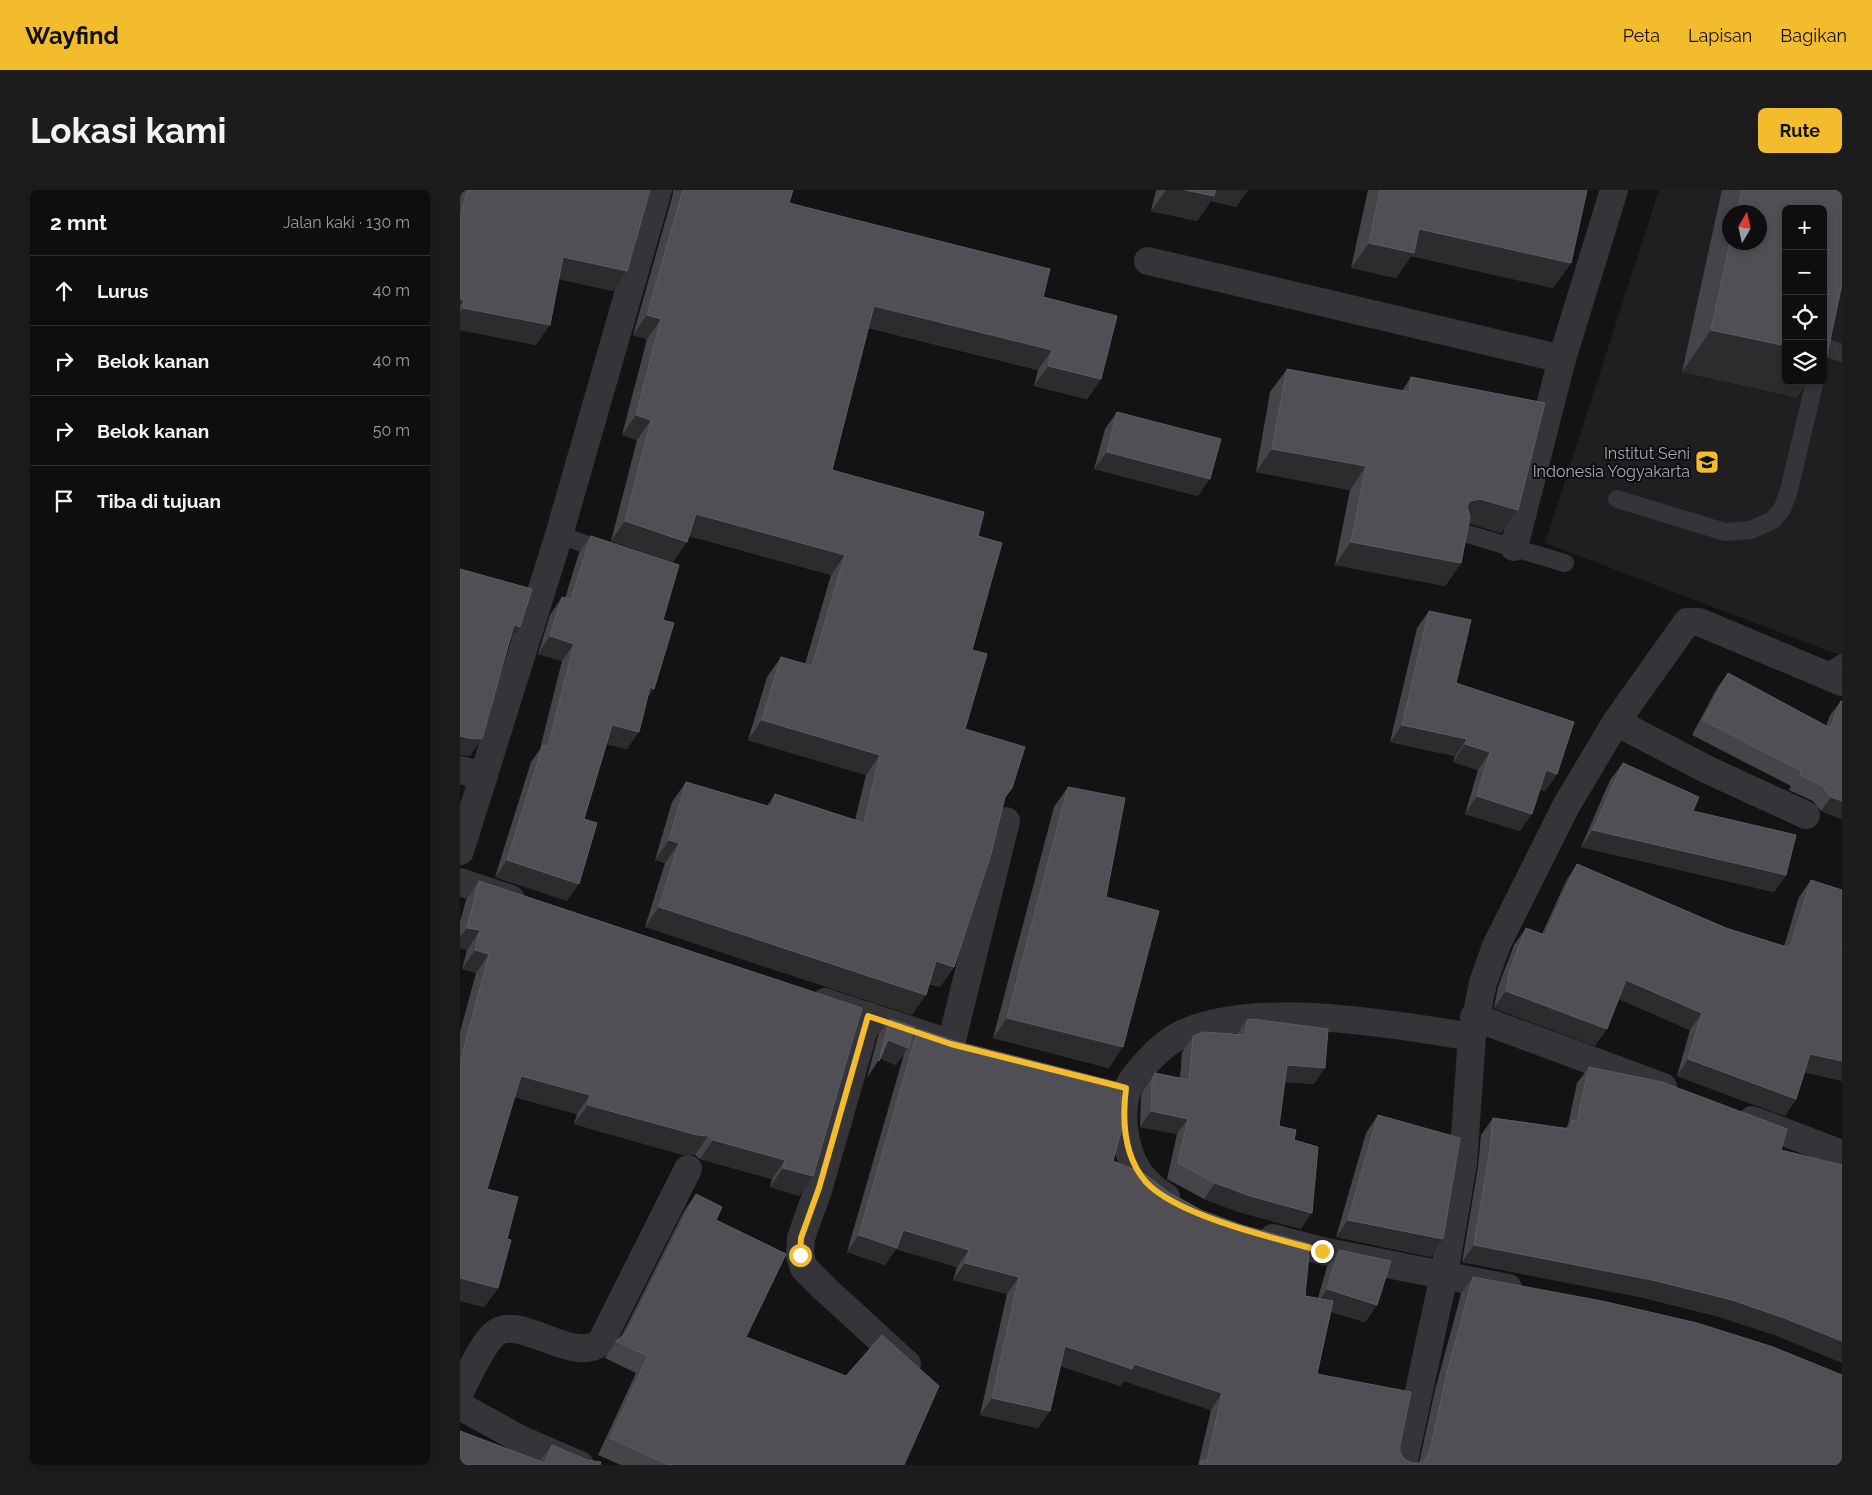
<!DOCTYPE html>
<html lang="id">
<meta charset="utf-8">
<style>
:root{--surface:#0e0e0f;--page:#1c1c1d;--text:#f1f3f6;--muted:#9b9c9e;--line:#2e2e2f;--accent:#f2bc2d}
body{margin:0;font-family:Raleway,sans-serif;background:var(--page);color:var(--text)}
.controls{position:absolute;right:15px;top:15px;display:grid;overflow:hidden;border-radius:8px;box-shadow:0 2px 8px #0003}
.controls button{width:45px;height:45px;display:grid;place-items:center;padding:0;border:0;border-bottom:1px solid var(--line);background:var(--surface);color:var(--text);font:25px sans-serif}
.compass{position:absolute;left:1262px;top:15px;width:45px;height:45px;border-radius:50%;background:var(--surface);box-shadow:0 2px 8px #0003;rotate:9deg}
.stop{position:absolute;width:15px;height:15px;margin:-11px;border:4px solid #f2bc2d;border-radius:50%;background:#fff}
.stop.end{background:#f2bc2d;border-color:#fff;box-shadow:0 1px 5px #0008}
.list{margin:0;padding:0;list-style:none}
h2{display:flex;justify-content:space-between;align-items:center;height:65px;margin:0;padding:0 20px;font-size:21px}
h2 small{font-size:16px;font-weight:400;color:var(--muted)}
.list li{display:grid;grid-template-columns:32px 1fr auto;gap:15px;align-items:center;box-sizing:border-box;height:70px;padding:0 20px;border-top:1px solid var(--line)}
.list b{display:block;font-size:19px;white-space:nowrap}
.list em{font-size:16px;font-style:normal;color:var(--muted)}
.icon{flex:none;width:28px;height:28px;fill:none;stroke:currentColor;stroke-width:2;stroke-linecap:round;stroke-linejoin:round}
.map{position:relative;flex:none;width:1382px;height:1275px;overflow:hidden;border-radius:8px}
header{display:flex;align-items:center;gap:30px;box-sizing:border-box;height:70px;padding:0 25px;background:var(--accent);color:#111}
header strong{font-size:24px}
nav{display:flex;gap:28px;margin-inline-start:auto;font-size:18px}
.intro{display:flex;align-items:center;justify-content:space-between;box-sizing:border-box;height:120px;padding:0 30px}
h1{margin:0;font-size:35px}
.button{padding:12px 22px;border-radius:8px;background:var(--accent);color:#111;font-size:18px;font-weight:700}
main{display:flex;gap:30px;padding:0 30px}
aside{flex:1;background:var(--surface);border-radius:8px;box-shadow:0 2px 8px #0003}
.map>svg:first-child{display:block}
.built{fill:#1f1f21;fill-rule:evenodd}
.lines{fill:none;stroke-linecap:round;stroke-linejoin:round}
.service{stroke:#343439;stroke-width:18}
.minor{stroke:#343439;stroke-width:28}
.wall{fill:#444449;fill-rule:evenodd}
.shaded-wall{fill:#2c2c2f}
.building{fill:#4f4f55;stroke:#5c5d64}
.route{stroke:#f2bc2d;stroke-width:6}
.labels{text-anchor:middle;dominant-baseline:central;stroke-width:4;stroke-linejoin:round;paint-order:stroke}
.poi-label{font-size:16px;fill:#a4a8b5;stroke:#0e0e0f;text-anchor:end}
</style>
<header>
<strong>Wayfind</strong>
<nav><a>Peta</a><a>Lapisan</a><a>Bagikan</a></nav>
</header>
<div class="intro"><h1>Lokasi kami</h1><a class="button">Rute</a></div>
<main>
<aside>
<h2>2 mnt<small>Jalan kaki · 130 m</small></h2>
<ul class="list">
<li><svg class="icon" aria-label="ahead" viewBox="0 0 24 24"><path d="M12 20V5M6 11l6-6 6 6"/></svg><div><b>Lurus</b></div><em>40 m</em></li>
<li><svg class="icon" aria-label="right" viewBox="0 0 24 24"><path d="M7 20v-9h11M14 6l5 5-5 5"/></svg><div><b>Belok kanan</b></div><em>40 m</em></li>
<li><svg class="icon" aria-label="right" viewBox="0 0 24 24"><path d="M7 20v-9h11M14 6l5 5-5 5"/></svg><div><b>Belok kanan</b></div><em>50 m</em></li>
<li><svg class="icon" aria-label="arrive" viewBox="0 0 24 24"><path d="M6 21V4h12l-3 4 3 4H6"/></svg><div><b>Tiba di tujuan</b></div></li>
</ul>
</aside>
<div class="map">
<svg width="1382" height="1275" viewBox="0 0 1382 1275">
<rect width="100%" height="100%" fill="#131314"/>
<path class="built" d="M 1199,0 L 1382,0 L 1382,466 L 1085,353 ZM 1326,19 L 1363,19 L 1363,191 L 1326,191 ZM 1270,22 L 1300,22 L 1300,52 L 1270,52 Z"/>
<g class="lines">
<g class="service">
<path d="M 1363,159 L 1364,157 L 1382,163"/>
<path d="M 1157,309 L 1265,342 L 1291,340 L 1313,330 L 1322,319 L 1328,304 L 1355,191"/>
<path d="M 1001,342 L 1105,373"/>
<path d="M 99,345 L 146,361"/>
<path d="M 1364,485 L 1382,473"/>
</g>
<g class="minor">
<path d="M 688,71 L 1102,169"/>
<path d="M 1054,357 L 1102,169 L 1154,0"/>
<path d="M 1156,532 L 1246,579 L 1346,625"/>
<path d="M 0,580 L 24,586"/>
<path d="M 0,661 L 99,345 L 198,0"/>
<path d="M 0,692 L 51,709"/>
<path d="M 365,812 L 492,854"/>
<path d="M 408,826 L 359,997 L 341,1048 L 340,1065 L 344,1078 L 364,1098 L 447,1174"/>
<path d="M 1014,827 L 1203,897"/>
<path d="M 491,854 L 546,631"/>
<path d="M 1292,930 L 1382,964"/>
<path d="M 706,1007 C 700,1003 693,999 688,993 C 669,976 661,941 664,916 C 666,895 674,886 688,871 C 698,860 709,850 724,843 C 798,810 933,834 1012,847"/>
<path d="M 813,1048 L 862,1061 L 1048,1098"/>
<path d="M 0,1202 C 8,1187 23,1151 37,1142 C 63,1126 114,1175 141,1152 L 228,979"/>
<path d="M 0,1216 L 60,1249 L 120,1275"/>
<path d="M 943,1275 L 984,1085 L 1003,974 L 1012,847 L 1023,793 L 1036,756 L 1106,616 L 1156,532 L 1227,432 L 1239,432 L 1382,492"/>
</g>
</g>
<g class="wall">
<path d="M 0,0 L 190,0 L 153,101 L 99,89 L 76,155 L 0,140 Z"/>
<path d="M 213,0 L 333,0 L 329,13 L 583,107 L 641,189 L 627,209 L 574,196 L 578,180 L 408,138 L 372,280 L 518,346 L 512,460 L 505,539 L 552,598 L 544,609 L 494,777 L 480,797 L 469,794 L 452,825 L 185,737 L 205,673 L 195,670 L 212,612 L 226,592 L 307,616 L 315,604 L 395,630 L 406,585 L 288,550 L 307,487 L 321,467 L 345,474 L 371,385 L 229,346 L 213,372 L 151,351 L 177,250 L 162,245 L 187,149 L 173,145 L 213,4 Z"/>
<path d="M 696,0 L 788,0 L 776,17 L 751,11 L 737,31 L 691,21 Z"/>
<path d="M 908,0 L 1127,0 L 1111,73 L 1093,98 L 951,66 L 936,88 L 891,78 Z"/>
<path d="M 1262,0 L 1382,0 L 1367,165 L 1363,170 L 1363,19 L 1337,207 L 1222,182 ZM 1270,22 L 1300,22 L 1300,52 L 1270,52 Z"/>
<path d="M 827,179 L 942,201 L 951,187 L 1058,320 L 1041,343 L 1009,333 L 1001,373 L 985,396 L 875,375 L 890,300 L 796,282 L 810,202 Z"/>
<path d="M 657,222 L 738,306 L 634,279 L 645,239 Z"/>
<path d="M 131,346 L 203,430 L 187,509 L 167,559 L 147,554 L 124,629 L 107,711 L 35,687 L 71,572 L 80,559 L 102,471 L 78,464 L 90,425 L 102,407 L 105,408 L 119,363 Z"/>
<path d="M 969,421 L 996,493 L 1097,584 L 1085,601 L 1080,600 L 1060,641 L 1005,624 L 1018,580 L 993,572 L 995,566 L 930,552 L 957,438 Z"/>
<path d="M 1268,483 L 1366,536 L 1370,525 L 1381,511 L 1382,511 L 1382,629 L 1361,621 L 1353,611 L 1329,600 L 1331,596 L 1232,545 L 1257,498 Z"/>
<path d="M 1163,573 L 1326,685 L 1314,702 L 1121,657 L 1150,590 Z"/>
<path d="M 608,597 L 646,707 L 649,878 L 533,848 L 594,617 Z"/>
<path d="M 1117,674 L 1266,738 L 1324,756 L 1339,707 L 1351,690 L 1381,757 L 1382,757 L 1382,891 L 1345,882 L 1336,909 L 1325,926 L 1217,886 L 1230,840 L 1159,809 L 1135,856 L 1034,818 L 1038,797 L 1054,755 L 1066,738 L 1082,744 L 1106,691 Z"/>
<path d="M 19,691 L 402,818 L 339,1006 L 310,997 L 312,989 L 240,969 L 235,965 L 223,965 L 114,934 L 117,924 L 54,907 L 27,999 L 47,1049 L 38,1098 L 24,1117 L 0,1111 L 0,842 L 16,783 L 2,779 L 7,760 L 0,758 L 0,732 L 6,710 Z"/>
<path d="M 430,829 L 451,849 L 458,839 L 653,971 L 708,1002 L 845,1106 L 858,1108 L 867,1077 L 879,1060 L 917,1115 L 905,1132 L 871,1122 L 857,1184 L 940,1255 L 940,1262 L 944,1269 L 952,1273 L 959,1273 L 975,1200 L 1001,1104 L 1013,1087 L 1382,1275 L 738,1275 L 751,1220 L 664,1191 L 660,1196 L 601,1176 L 578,1238 L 520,1225 L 547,1104 L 493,1090 L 497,1077 L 436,1059 L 425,1075 L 387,1062 L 444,864 L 436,875 L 420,868 L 407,888 L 418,846 Z"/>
<path d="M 787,830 L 854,894 L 825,892 L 819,936 L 834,950 L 841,1039 L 779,1022 L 744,1009 L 707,989 L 717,944 L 680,937 L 681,905 L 684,898 L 695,883 L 720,888 L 722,862 L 733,846 L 777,844 Z"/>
<path d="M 1129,877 L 1321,960 L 1312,1144 L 1260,1127 L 1180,1107 L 1002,1072 L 1018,977 L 1021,945 L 1033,928 L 1106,938 L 1108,935 L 1117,893 Z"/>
<path d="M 918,925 L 971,1067 L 876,1047 L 906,943 Z"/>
<path d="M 236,1004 L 256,1030 L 286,1147 L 444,1275 L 161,1275 L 138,1265 L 176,1183 L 145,1168 L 156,1151 L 161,1147 L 224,1021 Z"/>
<path d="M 92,1255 L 140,1275 L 0,1275 L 80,1271 Z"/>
</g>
<g class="shaded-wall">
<path d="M 706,0 L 788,0 L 776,17 L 751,11 L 737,31 L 691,21 Z"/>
<path d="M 959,39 L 1111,73 L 1093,98 L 951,66 L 936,88 L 891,78 L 909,53 Z"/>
<path d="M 103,67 L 167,81 L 153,101 L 89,87 Z"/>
<path d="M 0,109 L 4,110 L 0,116 Z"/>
<path d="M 414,116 L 592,160 L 578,180 L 400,136 Z"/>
<path d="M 3,118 L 90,135 L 76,155 L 0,140 L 0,122 Z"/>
<path d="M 187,125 L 201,129 L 187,149 L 173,145 Z"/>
<path d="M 1251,140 L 1326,156 L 1326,191 L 1348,191 L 1337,207 L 1222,182 Z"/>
<path d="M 1363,164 L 1367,165 L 1363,170 Z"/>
<path d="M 588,176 L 641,189 L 627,209 L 574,196 Z"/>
<path d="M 176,225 L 191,230 L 177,250 L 162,245 Z"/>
<path d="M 812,259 L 906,276 L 890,300 L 796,282 Z"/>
<path d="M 647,262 L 750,289 L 738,306 L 634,279 Z"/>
<path d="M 1020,309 L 1058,320 L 1041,343 L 1004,332 L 994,334 L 1010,311 Z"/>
<path d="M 236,324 L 385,365 L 371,385 L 222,344 Z"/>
<path d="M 165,331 L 227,352 L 213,372 L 151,351 Z"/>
<path d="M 891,352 L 1001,373 L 985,396 L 875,375 Z"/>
<path d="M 54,435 L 60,437 L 48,454 Z"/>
<path d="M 90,446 L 114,454 L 102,471 L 78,464 Z"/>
<path d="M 190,497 L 194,499 L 182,516 Z"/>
<path d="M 302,530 L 420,565 L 406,585 L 288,550 Z"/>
<path d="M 152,535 L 179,542 L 167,559 L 140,553 Z"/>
<path d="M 942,535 L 1007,549 L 995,566 L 930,552 Z"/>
<path d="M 0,546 L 22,549 L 10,566 L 0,565 Z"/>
<path d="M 1005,554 L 1030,562 L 1018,580 L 993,572 Z"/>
<path d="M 1086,580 L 1097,584 L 1085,601 L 1074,598 Z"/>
<path d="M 1017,606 L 1072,624 L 1060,641 L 1005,624 Z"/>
<path d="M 1371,607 L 1382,611 L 1382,629 L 1361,621 Z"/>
<path d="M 1133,640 L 1326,685 L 1314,702 L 1121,657 Z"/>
<path d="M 209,650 L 219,653 L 205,673 L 195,670 Z"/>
<path d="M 47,670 L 119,694 L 107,711 L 35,687 Z"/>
<path d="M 199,717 L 466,805 L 452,825 L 185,737 Z"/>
<path d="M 7,738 L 20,740 L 7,760 L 0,758 L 0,747 Z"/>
<path d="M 15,760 L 29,764 L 16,783 L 2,779 Z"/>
<path d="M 476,771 L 494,777 L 480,797 L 462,791 Z"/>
<path d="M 1166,790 L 1242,823 L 1230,840 L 1154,807 Z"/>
<path d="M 1046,801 L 1147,839 L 1135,856 L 1034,818 Z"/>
<path d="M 547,828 L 663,857 L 649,878 L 533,848 Z"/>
<path d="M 428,850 L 448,858 L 436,875 L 419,868 Z"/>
<path d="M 1350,864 L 1382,871 L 1382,891 L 1338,881 Z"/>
<path d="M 1228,869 L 1336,909 L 1325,926 L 1217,886 Z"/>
<path d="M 827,875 L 865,878 L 854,894 L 816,891 Z"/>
<path d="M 61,886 L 130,905 L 117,924 L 47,905 Z"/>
<path d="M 128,915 L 248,946 L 235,965 L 223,965 L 114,934 Z"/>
<path d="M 691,921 L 728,929 L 717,944 L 680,937 Z"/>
<path d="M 253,950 L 325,970 L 312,989 L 240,969 Z"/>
<path d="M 323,978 L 353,986 L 339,1006 L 310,997 Z"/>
<path d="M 755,993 L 852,1023 L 841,1039 L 779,1022 L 744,1009 Z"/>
<path d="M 888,1030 L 983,1049 L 971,1067 L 876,1047 Z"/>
<path d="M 443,1040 L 509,1060 L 497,1077 L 436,1059 L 425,1075 L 387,1062 L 399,1045 Z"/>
<path d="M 1014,1055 L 1192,1090 L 1272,1110 L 1324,1128 L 1382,1151 L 1382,1173 L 1312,1144 L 1260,1127 L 1180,1107 L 1002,1072 Z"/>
<path d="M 505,1073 L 559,1087 L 547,1104 L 493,1090 Z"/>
<path d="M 0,1088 L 38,1098 L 24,1117 L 0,1111 Z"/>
<path d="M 867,1099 L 917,1115 L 905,1132 L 855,1117 Z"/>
<path d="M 605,1156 L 674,1174 L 762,1203 L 751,1220 L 664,1191 L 660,1196 L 593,1173 Z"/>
<path d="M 532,1208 L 590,1221 L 578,1238 L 520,1225 Z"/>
</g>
<g class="building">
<path d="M 7,0 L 190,0 L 167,81 L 103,67 L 90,135 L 3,118 L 4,110 L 0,109 L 0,30 Z"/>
<path d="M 223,0 L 333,0 L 329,13 L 590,79 L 583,107 L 657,126 L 641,189 L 588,176 L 592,160 L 414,116 L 372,280 L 524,322 L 518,346 L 542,353 L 512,460 L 527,464 L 505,539 L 565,557 L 552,598 L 545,607 L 531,664 L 494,777 L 476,771 L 466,805 L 199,717 L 219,653 L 209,650 L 226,592 L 311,617 L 315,604 L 404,633 L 420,565 L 302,530 L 321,467 L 352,476 L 385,365 L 236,324 L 227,352 L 165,331 L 191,230 L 176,225 L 201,129 L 187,125 Z"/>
<path d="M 725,0 L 756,0 L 754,6 Z"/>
<path d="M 920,0 L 1127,0 L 1111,73 L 959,39 L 954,63 L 909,53 Z"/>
<path d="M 1282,0 L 1382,0 L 1382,94 L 1367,165 L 1363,164 L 1363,19 L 1326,19 L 1326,156 L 1251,140 L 1270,52 L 1300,52 L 1300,22 L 1277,22 Z"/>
<path d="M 827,179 L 949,202 L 951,187 L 1085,213 L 1058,320 L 1020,309 L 1010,311 L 1007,316 L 1010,327 L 1001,373 L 891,352 L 906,276 L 812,259 Z"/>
<path d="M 657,222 L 761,249 L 750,289 L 647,262 Z"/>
<path d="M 131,346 L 219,375 L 203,430 L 214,433 L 194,499 L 190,497 L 179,542 L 152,535 L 124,629 L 137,633 L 119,694 L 47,670 L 83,555 L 88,557 L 114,454 L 90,446 L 102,407 L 111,410 Z"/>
<path d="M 0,379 L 72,399 L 60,437 L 54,435 L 22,549 L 8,548 L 0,546 Z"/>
<path d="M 969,421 L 1011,430 L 996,493 L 1114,532 L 1097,584 L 1086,580 L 1072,624 L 1017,606 L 1030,562 L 1005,554 L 1007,549 L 942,535 Z"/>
<path d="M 1268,483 L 1370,538 L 1381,511 L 1382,511 L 1382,611 L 1371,607 L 1363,596 L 1340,585 L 1341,581 L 1243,530 Z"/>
<path d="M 1163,573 L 1239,607 L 1233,621 L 1336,645 L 1326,685 L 1133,640 Z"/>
<path d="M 608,597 L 665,608 L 646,707 L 699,721 L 663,857 L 547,828 Z"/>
<path d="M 1117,674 L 1266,738 L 1330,758 L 1351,690 L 1382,700 L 1382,752 L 1381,757 L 1382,757 L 1382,871 L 1350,864 L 1336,909 L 1228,869 L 1242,823 L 1166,790 L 1147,839 L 1046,801 L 1050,780 L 1066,738 L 1085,745 Z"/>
<path d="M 19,691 L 402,818 L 353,986 L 323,978 L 325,970 L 253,950 L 248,946 L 237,945 L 128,915 L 130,905 L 61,886 L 27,999 L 58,1007 L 47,1049 L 51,1050 L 38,1098 L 0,1088 L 0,873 L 29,764 L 15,760 L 20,740 L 7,738 Z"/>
<path d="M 430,829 L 455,837 L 448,858 L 428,850 L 419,871 Z"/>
<path d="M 792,829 L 868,839 L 865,878 L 827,875 L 819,936 L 836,940 L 834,950 L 858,957 L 852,1023 L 790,1006 L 755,993 L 718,973 L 728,929 L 691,921 L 692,890 L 695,883 L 729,890 L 733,846 L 744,842 L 785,845 L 787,830 Z"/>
<path d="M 458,839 L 499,852 L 660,893 L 663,934 L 653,971 L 685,984 L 708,1002 L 743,1021 L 782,1035 L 850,1054 L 845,1106 L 873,1111 L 857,1184 L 951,1202 L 940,1255 L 940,1262 L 944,1269 L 952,1273 L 959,1273 L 966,1269 L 970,1261 L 987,1183 L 1013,1087 L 1142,1111 L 1237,1133 L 1313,1157 L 1382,1185 L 1382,1275 L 740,1275 L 742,1270 L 747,1271 L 762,1203 L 674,1174 L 672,1179 L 605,1156 L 590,1221 L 532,1208 L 559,1087 L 505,1073 L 509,1060 L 443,1040 L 437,1058 L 399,1045 Z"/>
<path d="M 1129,877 L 1202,892 L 1327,939 L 1321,960 L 1382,975 L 1382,1151 L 1324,1128 L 1272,1110 L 1192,1090 L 1014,1055 L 1030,960 L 1033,928 L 1110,939 L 1112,930 L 1117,931 Z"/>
<path d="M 918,925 L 1000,948 L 983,1049 L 888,1030 Z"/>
<path d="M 236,1004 L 262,1017 L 256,1030 L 326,1064 L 286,1147 L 386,1186 L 422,1145 L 479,1196 L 444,1275 L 209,1275 L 150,1248 L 188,1166 L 156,1151 L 167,1142 Z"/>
<path d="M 879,1060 L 931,1071 L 917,1115 L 867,1099 Z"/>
<path d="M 0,1241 L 85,1273 L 92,1255 L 127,1270 L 141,1272 L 140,1275 L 0,1275 Z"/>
</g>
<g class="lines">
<path class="route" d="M 340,1065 L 341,1048 L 359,998 L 408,826 L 491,854 L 666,898 C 662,930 664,967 686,992 C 717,1026 817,1049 862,1061"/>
</g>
<defs>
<g id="university-square" transform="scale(1.25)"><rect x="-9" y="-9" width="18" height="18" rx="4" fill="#f2bc2d" stroke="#0e0e0f"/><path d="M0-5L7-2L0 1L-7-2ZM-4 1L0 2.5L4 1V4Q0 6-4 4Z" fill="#111"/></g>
</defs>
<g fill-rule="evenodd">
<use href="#university-square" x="1247" y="272"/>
</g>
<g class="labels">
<g class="poi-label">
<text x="1230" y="263">Institut Seni<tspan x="1230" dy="18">Indonesia Yogyakarta</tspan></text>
</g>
</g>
</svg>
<div class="controls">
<button>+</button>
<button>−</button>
<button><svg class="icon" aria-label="locate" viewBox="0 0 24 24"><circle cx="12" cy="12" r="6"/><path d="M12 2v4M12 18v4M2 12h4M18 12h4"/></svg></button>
<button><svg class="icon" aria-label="layers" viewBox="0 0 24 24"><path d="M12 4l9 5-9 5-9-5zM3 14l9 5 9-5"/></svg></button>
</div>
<svg class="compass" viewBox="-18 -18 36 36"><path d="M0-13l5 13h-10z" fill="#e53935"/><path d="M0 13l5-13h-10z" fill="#9b9c9e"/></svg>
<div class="stop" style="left:340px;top:1065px"></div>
<div class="stop end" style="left:862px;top:1061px"></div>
</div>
</main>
